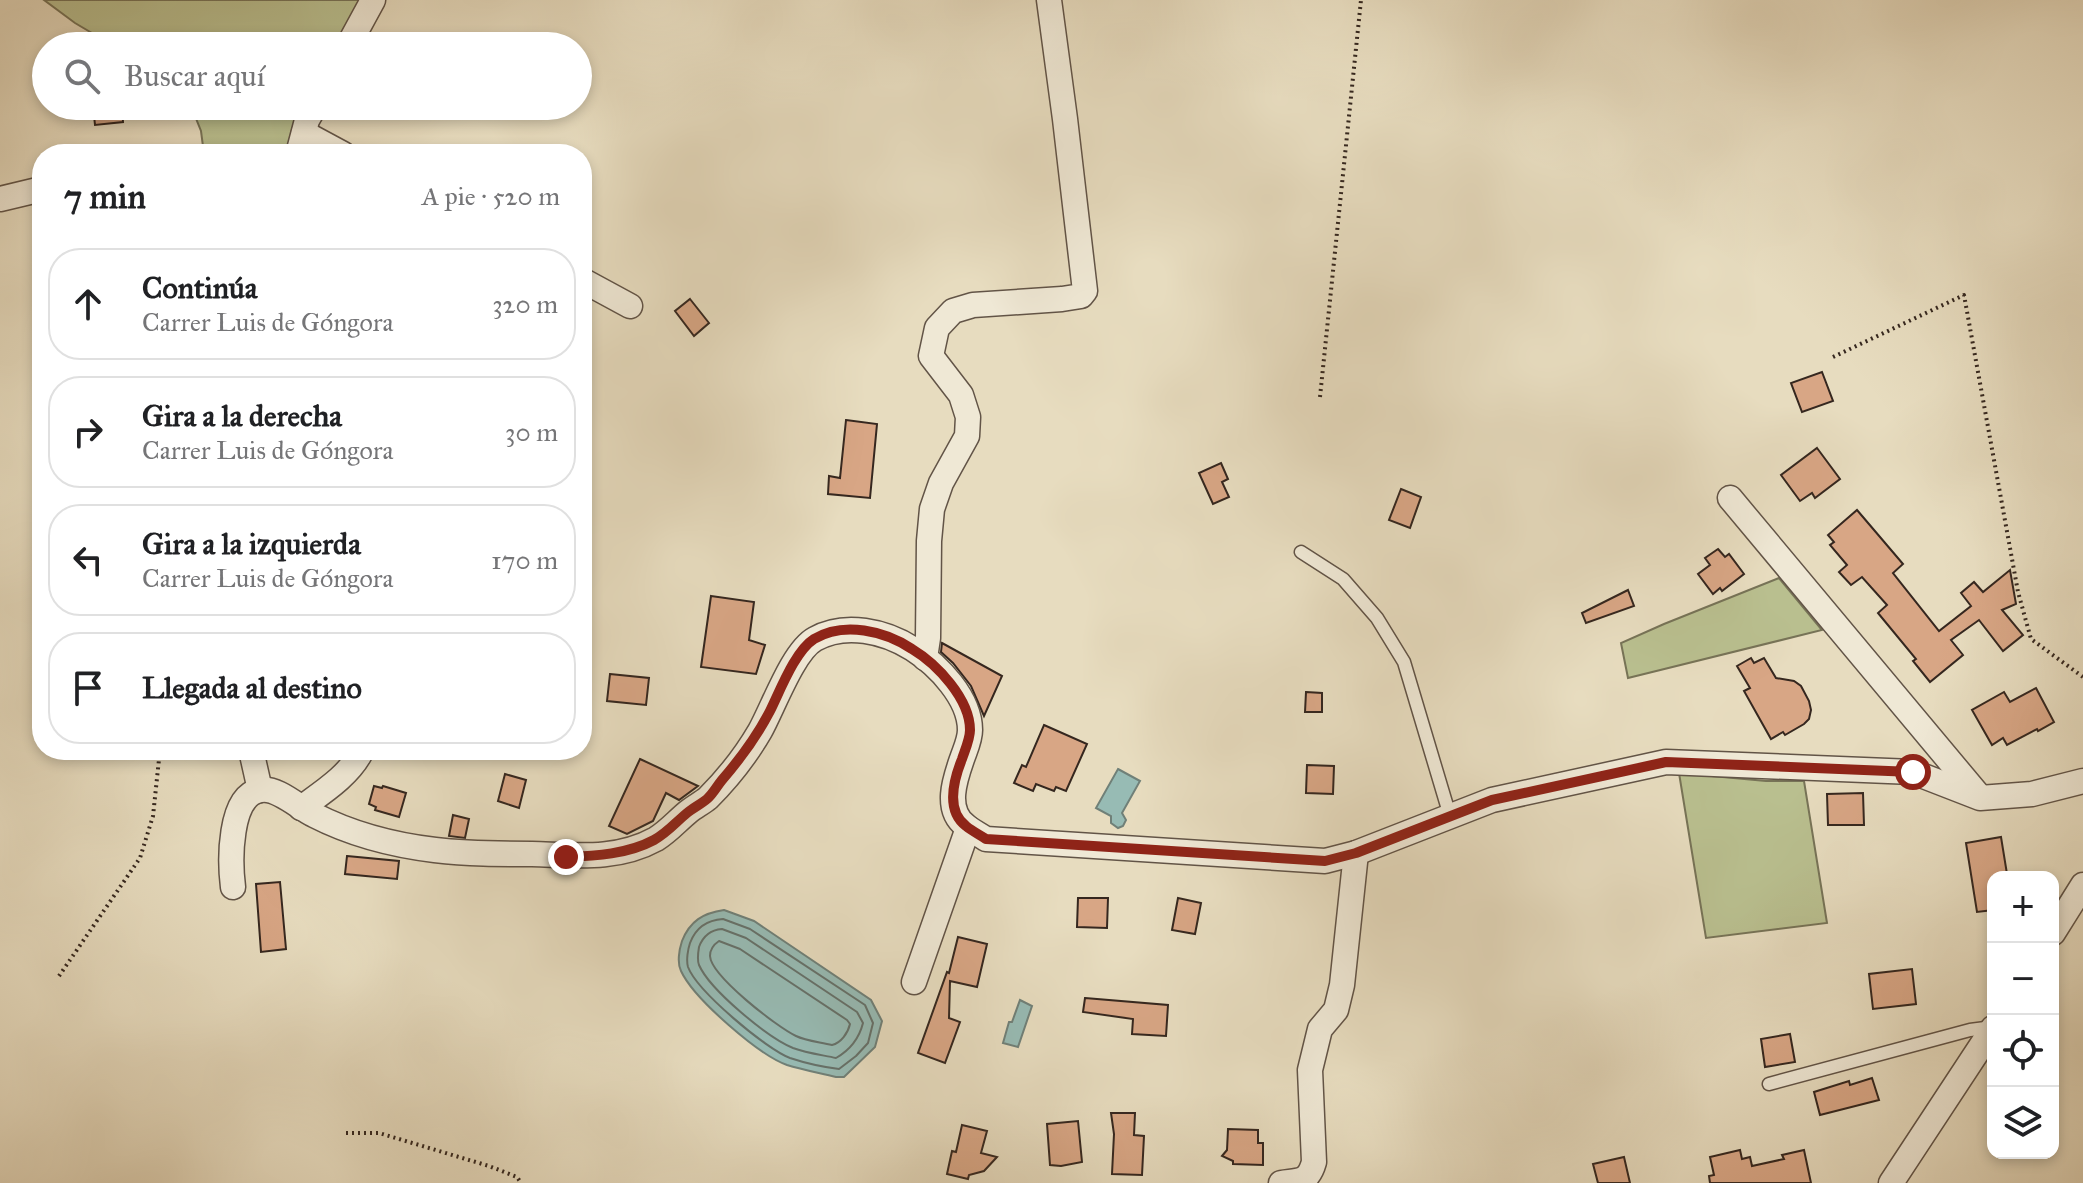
<!DOCTYPE html>
<html lang="es">
<meta charset="utf-8">
<style>
:root{--surface:#fff;--page:#f6f6f6;--text:#202124;--muted:#757577;--line:#e0e0e0}
body{margin:0;font-family:"IM FELL Great Primer",serif;background:var(--page);color:var(--text)}
.controls{position:absolute;right:24px;bottom:24px;display:grid;overflow:hidden;border-radius:16px;box-shadow:0 4px 12px #0003}
.controls button{width:72px;height:72px;display:grid;place-items:center;padding:0;border:0;border-bottom:2px solid var(--line);background:var(--surface);color:var(--text);font:40px sans-serif}
.stop{position:absolute;width:24px;height:24px;margin:-18px;border:6px solid #8f2418;border-radius:50%;background:#fff}
.stop.end{background:#8f2418;border-color:#fff;box-shadow:0 2px 8px #0008}
.list{margin:0;padding:0;list-style:none}
h2{display:flex;justify-content:space-between;align-items:center;height:104px;margin:0;padding:0 32px;font-size:34px}
h2 small{font-size:26px;font-weight:400;color:var(--muted)}
.list li{display:grid;grid-template-columns:52px 1fr auto;gap:24px;align-items:center;box-sizing:border-box;height:112px;margin:0 16px 16px;padding:0 16px;border:2px solid var(--line);border-radius:32px}
.list b{display:block;font-size:30px;white-space:nowrap}
.list p{margin:0;font-size:26px;white-space:nowrap;color:var(--muted)}
.list em{font-size:26px;font-style:normal;color:var(--muted)}
.icon{flex:none;width:44px;height:44px;fill:none;stroke:currentColor;stroke-width:2;stroke-linecap:round;stroke-linejoin:round}
.map{position:relative;flex:none;width:2083px;height:1183px;overflow:hidden}
.search{position:absolute;background:var(--surface);box-shadow:0 4px 12px #0003;left:32px;top:32px;width:560px;height:88px;display:flex;align-items:center;gap:20px;box-sizing:border-box;padding:0 28px;border-radius:44px;color:var(--muted);font-size:30px}
.panel{position:absolute;background:var(--surface);box-shadow:0 4px 12px #0003;left:32px;top:144px;width:560px;height:616px;border-radius:32px}
.map>svg:first-child{display:block}
.green{fill:#b9bf8f;stroke:#777357;stroke-width:2}
.water{fill:#97bbb4;stroke:#708078;stroke-width:2}
.lines{fill:none;stroke-linecap:round;stroke-linejoin:round}
.shore{stroke:#66716a;stroke-width:2}
.building{fill:#d8a685;stroke:#35271f;stroke-width:2}
.service-casing{stroke:#625447;stroke-width:15}
.minor-casing{stroke:#625447;stroke-width:27}
.path{stroke:#35271f;stroke-width:4;stroke-dasharray:2 4;stroke-linecap:butt}
.service{stroke:#efe8d5;stroke-width:12}
.minor{stroke:#efe8d5;stroke-width:24}
.route{stroke:#8f2418;stroke-width:10}
</style>
<div class="map">
<svg width="2083" height="1183" viewBox="0 0 2083 1183">
<rect width="100%" height="100%" fill="#e7dcbf"/>
<filter id="stains"><feTurbulence type="fractalNoise" baseFrequency=".0025" numOctaves="4"/><feColorMatrix values="0 0 0 0 .2 0 0 0 0 .09 0 0 0 0 .02 0 0 0 .5 -.17"/></filter>
<radialGradient id="worn" r=".72"><stop offset=".6" stop-color="#630" stop-opacity="0"/><stop offset="1" stop-color="#630" stop-opacity=".3"/></radialGradient>
<g class="green">
<path d="M 44,0 L 366,0 L 342,46 L 114,46 L 75,23 Z"/>
<path d="M 191,106 L 306,106 L 291,154 L 204,154 L 201,131 Z"/>
<path d="M 1779,578 L 1822,630 L 1628,678 L 1621,643 L 1664,624 Z"/>
<path d="M 1679,773 L 1766,781 L 1804,781 L 1827,923 L 1706,938 Z"/>
</g>
<g class="water">
<path d="M 1118,769 L 1140,781 L 1122,813 L 1126,820 L 1123,826 L 1118,828 L 1111,823 L 1111,816 L 1096,808 Z"/>
<path d="M 724,910 L 754,921 L 871,1000 L 882,1021 L 875,1047 L 844,1077 L 836,1077 C 820,1073 803,1070 787,1065 C 759,1055 694,999 681,971 C 677,963 679,950 682,941 C 690,921 703,913 724,910 Z"/>
<path d="M 1020,1000 L 1032,1006 L 1018,1047 L 1003,1043 L 1009,1022 L 1012,1022 Z"/>
</g>
<g class="lines">
<g class="shore">
<path d="M 723,919 L 750,929 L 865,1005 L 873,1023 L 868,1043 L 856,1056 L 839,1069 C 823,1067 805,1063 790,1058 C 766,1049 697,991 688,967 C 686,960 688,949 690,943 C 696,927 707,920 723,919 Z"/>
<path d="M 722,929 L 746,938 L 857,1012 L 863,1023 C 859,1039 850,1050 836,1058 C 822,1055 806,1053 793,1048 C 767,1037 710,990 699,965 C 697,960 698,953 699,947 C 703,936 710,930 722,929 Z"/>
<path d="M 719,941 L 740,949 L 847,1020 L 850,1024 C 848,1033 841,1043 832,1045 C 820,1042 806,1041 796,1036 C 777,1027 711,976 710,956 C 710,949 713,945 719,941 Z"/>
</g>
</g>
<g class="building">
<path d="M 93,106 L 122,106 L 123,122 L 95,125 Z"/>
<path d="M 690,299 L 709,323 L 694,336 L 675,311 Z"/>
<path d="M 1822,372 L 1833,401 L 1802,412 L 1791,383 Z"/>
<path d="M 846,420 L 877,424 L 870,498 L 828,494 L 829,476 L 840,478 Z"/>
<path d="M 1817,448 L 1840,479 L 1815,498 L 1812,493 L 1800,501 L 1781,475 Z"/>
<path d="M 1221,463 L 1228,479 L 1222,482 L 1229,497 L 1213,504 L 1199,473 Z"/>
<path d="M 1401,489 L 1421,497 L 1410,528 L 1389,520 Z"/>
<path d="M 1857,510 L 1903,564 L 1893,573 L 1939,631 L 1971,606 L 1961,593 L 1974,582 L 1983,592 L 2010,570 L 2016,604 L 2002,610 L 2023,635 L 2003,651 L 1979,620 L 1951,640 L 1963,655 L 1930,682 L 1913,661 L 1916,659 L 1878,613 L 1887,605 L 1862,577 L 1851,585 L 1839,572 L 1847,565 L 1830,545 L 1834,542 L 1828,535 Z"/>
<path d="M 1718,549 L 1725,557 L 1729,554 L 1744,574 L 1722,591 L 1720,588 L 1713,594 L 1698,574 L 1710,565 L 1705,558 Z"/>
<path d="M 1628,590 L 1634,606 L 1586,623 L 1582,613 Z"/>
<path d="M 711,596 L 754,602 L 749,640 L 765,645 L 756,674 L 701,667 Z"/>
<path d="M 942,643 L 1002,676 L 984,716 L 971,686 L 953,663 L 941,652 Z"/>
<path d="M 1751,658 L 1754,663 L 1764,658 L 1776,678 L 1794,681 L 1801,686 L 1809,701 L 1811,710 L 1809,719 L 1804,724 L 1785,735 L 1783,732 L 1771,739 L 1744,691 L 1750,688 L 1737,666 Z"/>
<path d="M 610,674 L 649,678 L 646,705 L 607,701 Z"/>
<path d="M 2036,688 L 2054,722 L 2038,731 L 2037,729 L 2007,745 L 2003,738 L 1992,745 L 1972,710 L 2004,692 L 2010,702 Z"/>
<path d="M 1306,692 L 1322,693 L 1322,712 L 1305,712 Z"/>
<path d="M 1044,725 L 1087,744 L 1066,791 L 1056,787 L 1054,791 L 1036,784 L 1033,791 L 1014,783 L 1022,765 L 1026,767 Z"/>
<path d="M 640,759 L 698,786 L 679,800 L 666,793 L 653,821 L 627,834 L 609,826 Z"/>
<path d="M 1307,765 L 1334,766 L 1333,794 L 1306,793 Z"/>
<path d="M 505,774 L 526,780 L 519,808 L 498,801 Z"/>
<path d="M 374,786 L 382,788 L 383,786 L 406,793 L 399,817 L 375,810 L 376,807 L 369,804 Z"/>
<path d="M 1863,793 L 1864,825 L 1828,825 L 1827,794 Z"/>
<path d="M 453,815 L 469,819 L 465,838 L 449,836 Z"/>
<path d="M 2001,837 L 2007,874 L 1993,876 L 1993,910 L 1977,912 L 1966,843 Z"/>
<path d="M 347,856 L 399,861 L 397,879 L 345,874 Z"/>
<path d="M 280,882 L 286,949 L 261,952 L 256,884 Z"/>
<path d="M 1078,898 L 1108,898 L 1107,928 L 1077,927 Z"/>
<path d="M 1178,898 L 1201,903 L 1195,934 L 1172,930 Z"/>
<path d="M 958,937 L 987,944 L 977,987 L 950,981 L 949,1018 L 960,1022 L 945,1063 L 918,1053 L 947,972 L 949,973 Z"/>
<path d="M 1912,969 L 1916,1004 L 1873,1009 L 1869,974 Z"/>
<path d="M 1085,998 L 1168,1005 L 1166,1036 L 1132,1034 L 1133,1019 L 1083,1012 Z"/>
<path d="M 1790,1034 L 1795,1062 L 1765,1067 L 1761,1039 Z"/>
<path d="M 1872,1078 L 1879,1100 L 1820,1115 L 1814,1092 L 1849,1081 L 1850,1085 Z"/>
<path d="M 1111,1113 L 1135,1113 L 1134,1135 L 1144,1136 L 1142,1175 L 1112,1174 L 1114,1134 Z"/>
<path d="M 1078,1121 L 1082,1162 L 1061,1166 L 1050,1165 L 1047,1124 Z"/>
<path d="M 962,1125 L 987,1131 L 981,1153 L 997,1157 L 984,1171 L 969,1175 L 968,1179 L 947,1174 L 952,1151 L 956,1152 Z"/>
<path d="M 1228,1129 L 1258,1130 L 1258,1143 L 1263,1143 L 1263,1165 L 1233,1164 L 1233,1161 L 1222,1156 L 1227,1150 Z"/>
<path d="M 1740,1150 L 1742,1159 L 1750,1157 L 1752,1166 L 1784,1159 L 1782,1155 L 1804,1150 L 1811,1183 L 1710,1183 L 1709,1176 L 1714,1175 L 1710,1157 Z"/>
<path d="M 1624,1157 L 1630,1183 L 1598,1183 L 1593,1164 Z"/>
</g>
<g class="lines">
<g class="service-casing">
<g id="service">
<path d="M 1301,552 L 1343,579 L 1377,618 L 1404,662 L 1450,816"/>
<path d="M 1769,1084 L 1970,1030 L 1993,1027"/>
</g>
</g>
<g class="minor-casing">
<g id="minor">
<path d="M 348,46 L 373,0"/>
<path d="M 304,133 L 343,154"/>
<path d="M 298,154 L 307,120 L 315,106"/>
<path d="M 0,199 L 42,189"/>
<path d="M 582,280 L 630,306"/>
<path d="M 1730,498 L 1979,796"/>
<path d="M 925,658 L 928,638 L 929,541 L 932,509 L 941,483 L 967,436 L 968,417 L 961,395 L 931,356 L 937,328 L 953,311 L 973,305 L 1062,299 L 1081,296 L 1085,291 L 1065,119 L 1049,0"/>
<path d="M 251,750 L 260,790"/>
<path d="M 301,808 C 323,792 350,775 362,750"/>
<path d="M 233,887 C 230,863 228,795 261,790 C 278,787 299,808 314,815 C 353,835 393,845 435,850 C 468,854 499,854 532,854 C 574,855 616,861 656,839 C 669,831 677,821 688,812 C 694,807 702,803 708,798 C 727,779 746,755 760,731 C 773,708 793,651 815,639 C 845,622 885,631 913,649 C 938,665 970,698 970,730 C 970,740 965,750 962,759 C 955,779 944,810 966,826 C 972,831 980,835 986,839 L 1325,861 L 1356,853 L 1492,800 L 1666,762 L 1913,772 L 1980,798 L 2032,794 L 2083,781"/>
<path d="M 2053,933 L 2083,885"/>
<path d="M 914,982 L 968,828"/>
<path d="M 1281,1183 C 1300,1180 1308,1183 1314,1162 L 1310,1070 L 1320,1029 L 1336,1010 L 1342,985 L 1356,853"/>
<path d="M 1891,1183 L 1993,1028"/>
</g>
</g>
<g class="path">
<path d="M 1833,357 L 1964,295 L 2018,592 L 2031,639 L 2083,677"/>
<path d="M 1320,397 L 1361,0"/>
<path d="M 59,976 L 140,858 L 153,816 L 160,750"/>
<path d="M 346,1133 L 379,1133 L 489,1166 L 517,1177 L 521,1183"/>
</g>
<use href="#service" class="service"/>
<use href="#minor" class="minor"/>
</g>
<g class="lines">
<path class="route" d="M 566,857 C 596,856 628,854 654,840 C 667,833 676,822 687,813 C 693,808 701,804 707,799 C 713,794 717,786 722,780 C 741,758 757,736 770,711 C 780,691 795,651 814,639 C 844,621 885,631 912,649 C 937,664 970,699 970,730 C 970,739 965,750 962,759 C 954,779 945,810 966,826 C 972,831 980,835 986,839 L 1325,861 L 1356,853 L 1492,800 L 1666,762 L 1913,772"/>
</g>
<rect width="100%" height="100%" filter="url(#stains)"/>
<rect width="100%" height="100%" fill="url(#worn)"/>
</svg>
<div class="controls">
<button>+</button>
<button>−</button>
<button><svg class="icon" aria-label="locate" viewBox="0 0 24 24"><circle cx="12" cy="12" r="6"/><path d="M12 2v4M12 18v4M2 12h4M18 12h4"/></svg></button>
<button><svg class="icon" aria-label="layers" viewBox="0 0 24 24"><path d="M12 4l9 5-9 5-9-5zM3 14l9 5 9-5"/></svg></button>
</div>
<div class="stop" style="left:1913px;top:772px"></div>
<div class="stop end" style="left:566px;top:857px"></div>
<div class="search"><svg class="icon" aria-label="search" viewBox="0 0 24 24"><circle cx="10" cy="10" r="6"/><path d="M15 15l6 6"/></svg>Buscar aquí</div>
<section class="panel">
<h2>7 min<small>A pie · 520 m</small></h2>
<ul class="list">
<li><svg class="icon" aria-label="ahead" viewBox="0 0 24 24"><path d="M12 20V5M6 11l6-6 6 6"/></svg><div><b>Continúa</b><p>Carrer Luis de Góngora</p></div><em>320 m</em></li>
<li><svg class="icon" aria-label="right" viewBox="0 0 24 24"><path d="M7 20v-9h11M14 6l5 5-5 5"/></svg><div><b>Gira a la derecha</b><p>Carrer Luis de Góngora</p></div><em>30 m</em></li>
<li><svg class="icon" aria-label="left" viewBox="0 0 24 24"><path d="M17 20v-9H6M10 6l-5 5 5 5"/></svg><div><b>Gira a la izquierda</b><p>Carrer Luis de Góngora</p></div><em>170 m</em></li>
<li><svg class="icon" aria-label="arrive" viewBox="0 0 24 24"><path d="M6 21V4h12l-3 4 3 4H6"/></svg><div><b>Llegada al destino</b></div></li>
</ul>
</section>
</div>
